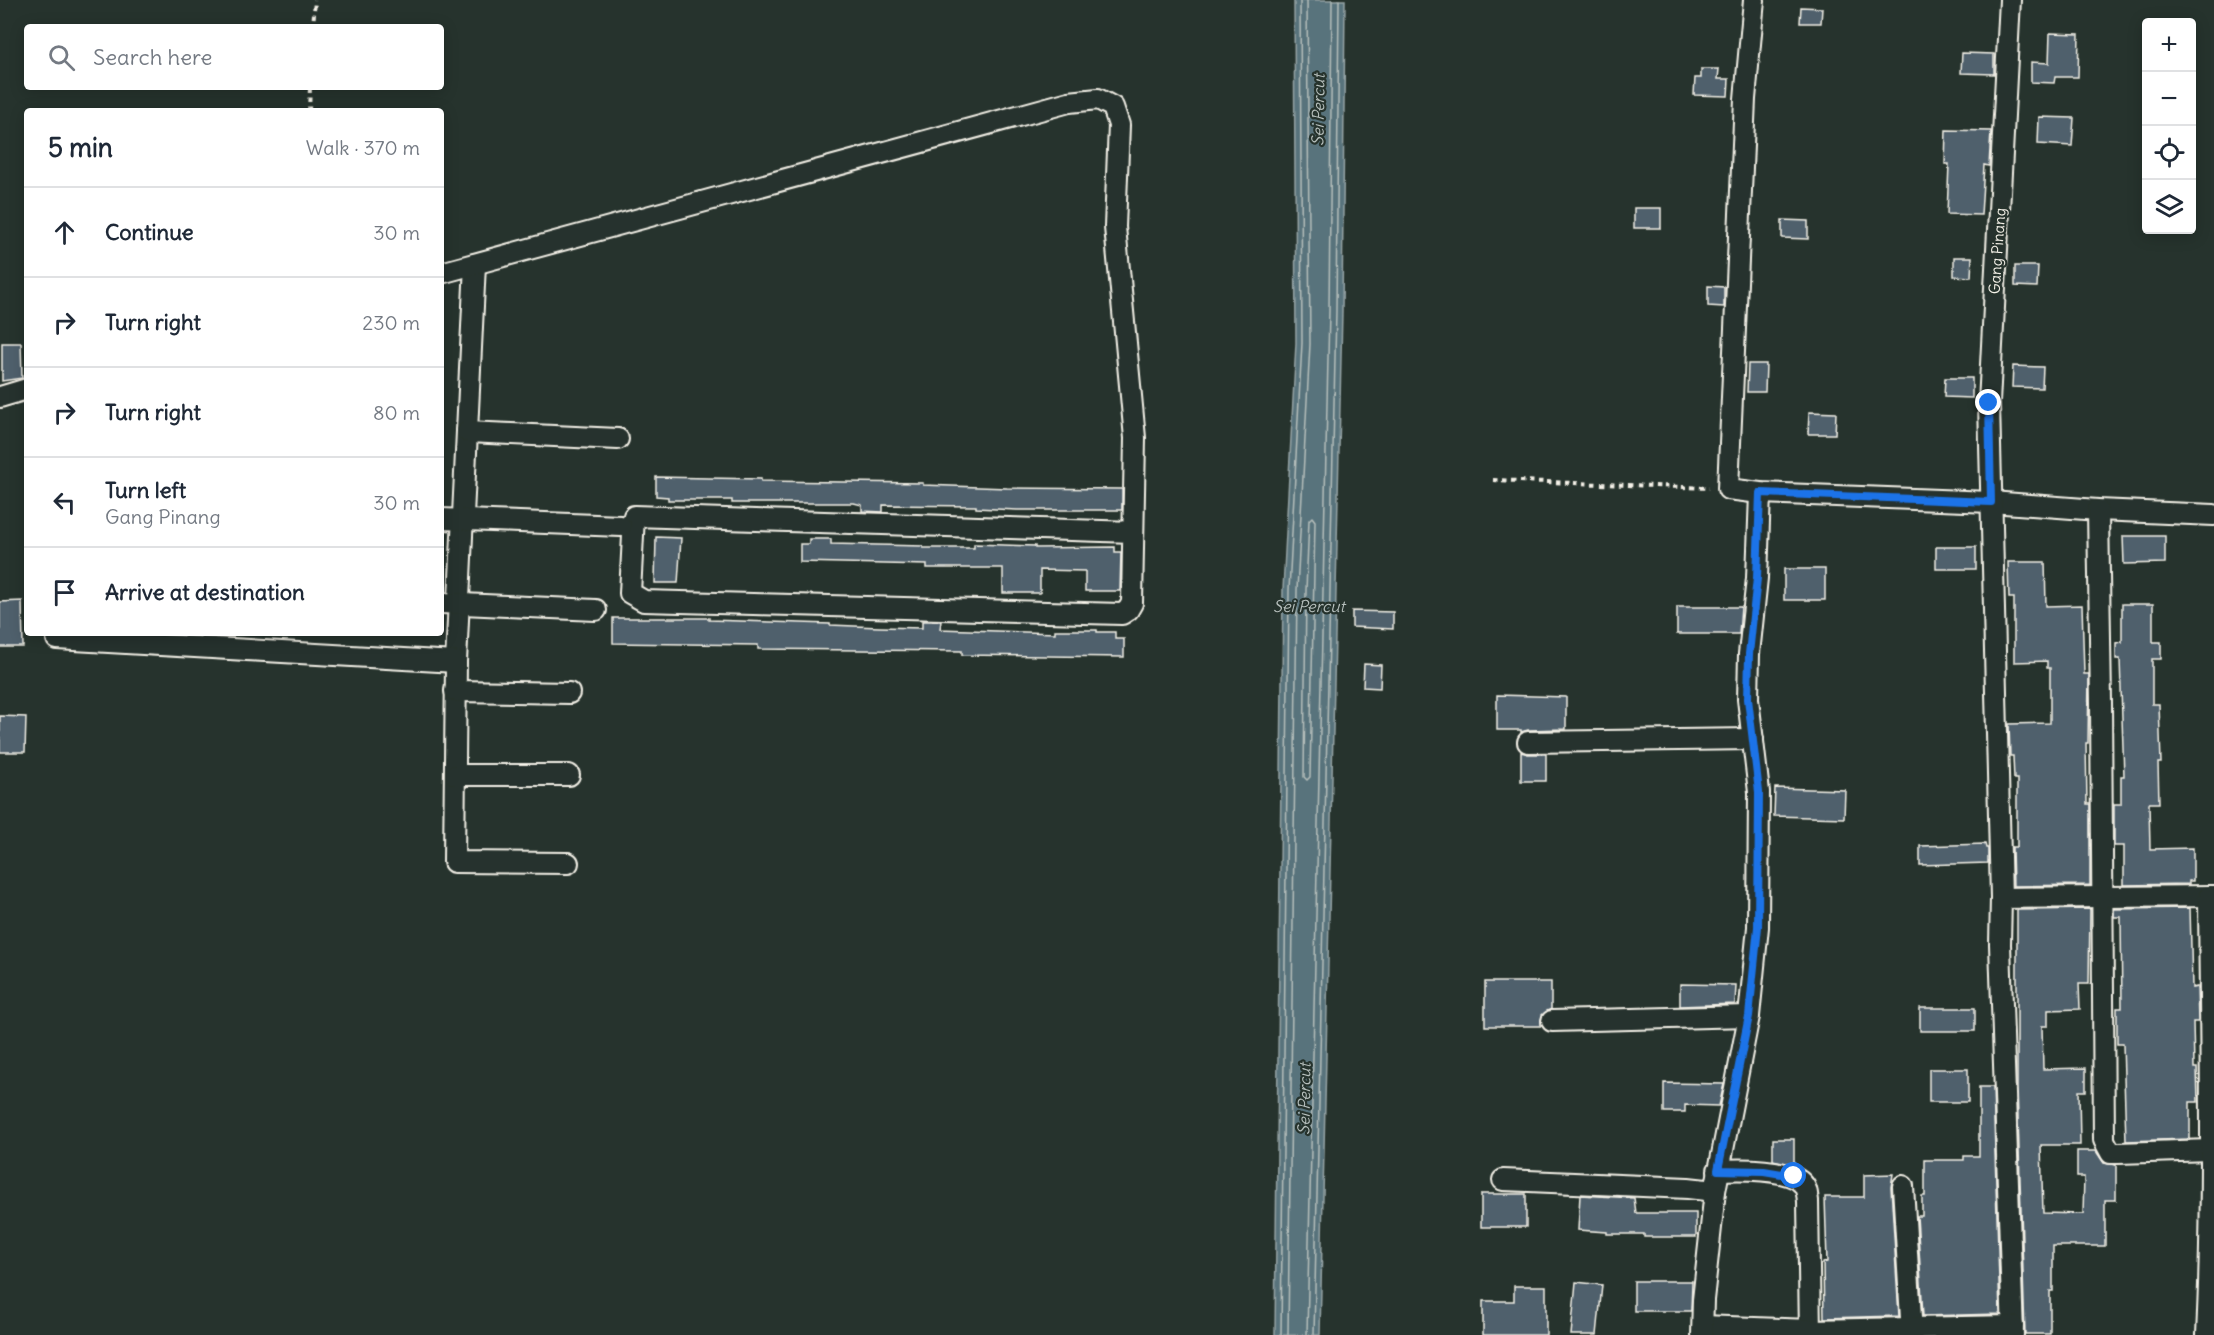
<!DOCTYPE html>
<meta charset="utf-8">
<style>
:root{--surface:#fff;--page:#f6f6f7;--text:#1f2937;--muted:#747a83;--line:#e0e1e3}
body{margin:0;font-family:Delius,sans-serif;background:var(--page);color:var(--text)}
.controls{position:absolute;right:18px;top:18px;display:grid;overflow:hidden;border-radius:6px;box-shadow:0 3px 15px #0003}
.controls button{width:54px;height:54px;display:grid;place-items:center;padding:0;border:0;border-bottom:2px solid var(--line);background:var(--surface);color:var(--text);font:30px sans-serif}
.stop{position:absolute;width:18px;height:18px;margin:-14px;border:4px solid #1a73e8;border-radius:50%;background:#fff}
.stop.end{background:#1a73e8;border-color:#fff;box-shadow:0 2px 6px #0008}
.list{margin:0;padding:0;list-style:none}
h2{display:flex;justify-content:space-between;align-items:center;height:78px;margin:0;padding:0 24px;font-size:26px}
h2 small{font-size:20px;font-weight:400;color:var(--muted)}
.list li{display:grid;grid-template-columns:39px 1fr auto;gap:18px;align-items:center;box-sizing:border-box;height:90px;padding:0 24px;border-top:2px solid var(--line)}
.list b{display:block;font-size:22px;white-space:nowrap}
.list p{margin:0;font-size:20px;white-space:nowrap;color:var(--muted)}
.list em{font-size:20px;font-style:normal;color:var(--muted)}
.icon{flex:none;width:33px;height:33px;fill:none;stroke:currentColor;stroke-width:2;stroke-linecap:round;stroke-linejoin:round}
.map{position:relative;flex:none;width:2214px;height:1335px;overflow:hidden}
.search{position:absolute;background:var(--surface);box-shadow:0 3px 15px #0003;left:24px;top:24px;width:420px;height:66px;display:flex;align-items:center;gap:15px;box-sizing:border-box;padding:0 21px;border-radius:6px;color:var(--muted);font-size:22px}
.panel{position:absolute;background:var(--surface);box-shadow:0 3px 15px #0003;left:24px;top:108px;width:420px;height:528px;border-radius:6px}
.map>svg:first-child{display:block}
.water{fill:#59737b;stroke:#97a5a7;stroke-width:1.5}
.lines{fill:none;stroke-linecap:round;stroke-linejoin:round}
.shore{stroke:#b6bfbc;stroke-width:1.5}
.building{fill:#4f616c;stroke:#f4f1e8;stroke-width:1.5}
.street-casing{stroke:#f4f1e8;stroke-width:24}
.path{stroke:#f4f1e8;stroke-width:4;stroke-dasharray:4.5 4.5;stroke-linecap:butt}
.street{stroke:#26332d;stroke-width:20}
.route{stroke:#1a73e8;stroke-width:8}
.labels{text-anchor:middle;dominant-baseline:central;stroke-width:4.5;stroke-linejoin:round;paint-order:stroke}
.street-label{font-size:15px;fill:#f4f1e8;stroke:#26332d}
.water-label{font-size:16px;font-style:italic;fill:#b6bfbc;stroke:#26332d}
</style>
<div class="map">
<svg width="2214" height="1335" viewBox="0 0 2214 1335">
<rect width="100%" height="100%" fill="#26332d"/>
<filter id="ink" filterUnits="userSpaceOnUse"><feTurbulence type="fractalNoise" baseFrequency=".0167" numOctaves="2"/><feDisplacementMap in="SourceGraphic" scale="12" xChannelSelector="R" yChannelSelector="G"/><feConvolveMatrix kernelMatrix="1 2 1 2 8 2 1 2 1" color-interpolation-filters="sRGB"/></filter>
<g filter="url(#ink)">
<path class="water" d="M 1294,0 L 1345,0 L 1342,311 L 1320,1335 L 1275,1335 L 1283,590 L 1296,343 Z"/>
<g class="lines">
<g class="shore">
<path d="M 1312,517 L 1315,521 L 1310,777 L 1307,780 L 1304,777 L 1306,590 L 1309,520 Z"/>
<path d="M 1281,1335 L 1289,590 L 1302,343 L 1300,0"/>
<path d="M 1288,1335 L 1297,590 L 1310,344 L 1307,0"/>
<path d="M 1307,1335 L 1329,311 L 1332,0"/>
<path d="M 1314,1335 L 1336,311 L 1339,0"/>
</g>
</g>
<g class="building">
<path d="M 1801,7 L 1822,8 L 1821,23 L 1800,23 Z"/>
<path d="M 2050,33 L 2079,34 L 2078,77 L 2055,77 L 2054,83 L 2031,82 L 2031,62 L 2049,63 Z"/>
<path d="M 1962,53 L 1994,54 L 1994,74 L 1961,73 Z"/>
<path d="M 1701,69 L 1719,69 L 1718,79 L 1729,79 L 1728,96 L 1694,95 L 1695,78 L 1701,78 Z"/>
<path d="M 2039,117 L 2074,118 L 2072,146 L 2038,144 Z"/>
<path d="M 1946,130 L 1991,131 L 1989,166 L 1984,165 L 1981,215 L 1947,214 L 1949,164 L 1945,164 Z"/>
<rect x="1634" y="208" width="27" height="20"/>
<path d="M 1782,220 L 1808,221 L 1808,239 L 1782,238 Z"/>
<path d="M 1954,257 L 1972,257 L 1971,277 L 1954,276 Z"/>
<path d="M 2015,266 L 2038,266 L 2037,287 L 2015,286 Z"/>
<path d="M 1708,286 L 1724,287 L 1724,307 L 1708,306 Z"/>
<path d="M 2,343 L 21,343 L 22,378 L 2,381 Z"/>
<path d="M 1748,364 L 1766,364 L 1765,392 L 1747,392 Z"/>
<path d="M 2013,366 L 2043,367 L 2042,388 L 2012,387 Z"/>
<path d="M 1945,378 L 1972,378 L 1972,398 L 1944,397 Z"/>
<path d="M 1809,412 L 1836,413 L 1835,434 L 1808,434 Z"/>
<path d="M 656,477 L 761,479 L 761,481 L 923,483 L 923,485 L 1007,488 L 1122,489 L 1122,510 L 1017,510 L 976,508 L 976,506 L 883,505 L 883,512 L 862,511 L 862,505 L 854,503 L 732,503 L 732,500 L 668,500 L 668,497 L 656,496 Z"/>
<path d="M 2123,536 L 2165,536 L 2165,563 L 2124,564 Z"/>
<path d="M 656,537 L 681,538 L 678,583 L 655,583 Z"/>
<path d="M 809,539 L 831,539 L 831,544 L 923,546 L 923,548 L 974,548 L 974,544 L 1035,546 L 1035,548 L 1115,547 L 1115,552 L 1121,552 L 1120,591 L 1085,591 L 1085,571 L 1040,570 L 1040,593 L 1003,593 L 1003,568 L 927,568 L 927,565 L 800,562 L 800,544 L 809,544 Z"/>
<rect x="1936" y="547" width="40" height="22"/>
<path d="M 2008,562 L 2045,562 L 2046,606 L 2082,605 L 2084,674 L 2089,674 L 2088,743 L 2086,743 L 2087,804 L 2090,804 L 2090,885 L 2013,886 L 2012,847 L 2017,847 L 2017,779 L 2014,779 L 2013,756 L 2010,756 L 2009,724 L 2050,723 L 2050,668 L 2047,668 L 2047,661 L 2014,662 L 2014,598 L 2009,598 Z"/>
<rect x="1784" y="569" width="41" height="31"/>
<path d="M 22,601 L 23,647 L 0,647 L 0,602 Z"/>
<path d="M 2122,604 L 2153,604 L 2153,642 L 2161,642 L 2161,659 L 2152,659 L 2152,704 L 2159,704 L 2161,763 L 2158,763 L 2159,803 L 2149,803 L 2150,849 L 2193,848 L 2193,881 L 2189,881 L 2189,884 L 2124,885 L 2124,846 L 2114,846 L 2114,804 L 2121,804 L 2121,776 L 2124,776 L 2120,659 L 2116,659 L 2116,643 L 2122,642 Z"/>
<path d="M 1677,607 L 1741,607 L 1739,634 L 1677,634 Z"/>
<path d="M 1352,611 L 1393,612 L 1393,629 L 1352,627 Z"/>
<path d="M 613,618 L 709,618 L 709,620 L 830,624 L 830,625 L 879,627 L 922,628 L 922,621 L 941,621 L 940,629 L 1055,633 L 1055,630 L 1097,630 L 1097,632 L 1115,632 L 1115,639 L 1124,639 L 1124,657 L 962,655 L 962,651 L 758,649 L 758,645 L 613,643 Z"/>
<path d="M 1364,664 L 1381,665 L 1380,688 L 1363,687 Z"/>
<path d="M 1497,695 L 1566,697 L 1566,729 L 1528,730 L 1521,732 L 1521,730 L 1497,730 Z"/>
<path d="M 0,716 L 26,717 L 25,752 L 0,752 Z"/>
<path d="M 1521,752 L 1528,754 L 1546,754 L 1546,781 L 1521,781 Z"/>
<path d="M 1775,788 L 1845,790 L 1844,818 L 1774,816 Z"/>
<path d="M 1985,844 L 1986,848 L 1988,848 L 1988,863 L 1920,865 L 1920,846 Z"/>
<path d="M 2190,908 L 2192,988 L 2197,987 L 2198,1022 L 2193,1022 L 2194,1068 L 2197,1068 L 2198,1102 L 2190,1102 L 2190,1139 L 2126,1141 L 2123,1044 L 2117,1044 L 2117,1008 L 2122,1008 L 2121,917 L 2114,917 L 2114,909 Z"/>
<path d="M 2090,909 L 2089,984 L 2079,984 L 2080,1009 L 2048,1010 L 2048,1026 L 2042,1026 L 2043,1069 L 2086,1068 L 2086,1091 L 2079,1091 L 2080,1145 L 2041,1145 L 2043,1213 L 2083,1214 L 2084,1177 L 2077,1177 L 2077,1151 L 2096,1151 L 2104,1163 L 2116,1165 L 2116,1200 L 2105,1200 L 2105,1246 L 2053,1246 L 2053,1291 L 2050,1291 L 2050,1334 L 2025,1334 L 2017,1087 L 2017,910 Z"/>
<path d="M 1485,982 L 1551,982 L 1551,1009 L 1542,1015 L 1541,1026 L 1485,1026 Z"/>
<path d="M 1680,984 L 1736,985 L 1735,1004 L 1680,1006 Z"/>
<rect x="1920" y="1008" width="55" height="23"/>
<rect x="1929" y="1069" width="39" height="33"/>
<path d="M 1664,1083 L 1724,1084 L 1719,1106 L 1685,1105 L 1685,1112 L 1664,1112 Z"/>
<path d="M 1979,1087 L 1993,1087 L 2000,1314 L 1923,1316 L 1917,1216 L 1922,1216 L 1922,1196 L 1925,1196 L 1925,1160 L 1964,1160 L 1964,1156 L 1979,1156 Z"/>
<path d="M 1773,1139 L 1794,1139 L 1794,1165 L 1773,1160 Z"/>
<path d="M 1893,1174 L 1891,1187 L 1899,1316 L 1824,1318 L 1823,1263 L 1827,1262 L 1825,1197 L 1864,1197 L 1864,1175 Z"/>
<rect x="1481" y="1194" width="45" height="33"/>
<path d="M 1580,1195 L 1634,1198 L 1636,1213 L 1696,1213 L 1696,1237 L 1644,1237 L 1644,1234 L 1607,1234 L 1607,1232 L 1578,1230 Z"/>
<path d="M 1634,1281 L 1692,1281 L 1691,1311 L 1634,1311 Z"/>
<path d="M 1576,1282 L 1602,1285 L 1597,1335 L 1571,1335 Z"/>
<path d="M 1514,1286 L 1546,1286 L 1546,1335 L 1483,1335 L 1483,1301 L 1514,1301 Z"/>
</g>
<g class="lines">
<g class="street-casing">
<g id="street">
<path d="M 1754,0 L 1745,99 L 1728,489 L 1760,493 L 1991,502 L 2098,510 L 2214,515"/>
<path d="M 2010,0 L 1989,403 L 2001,898 L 2000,944 L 2013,1335"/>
<path d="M 475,264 L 456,662 L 454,862 L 568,863"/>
<path d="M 441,273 L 1069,102 L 1098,99 L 1113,107 L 1119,125 L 1115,227 L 1135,438 L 1132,603 L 1128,610 L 1122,614 L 644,601 L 630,593 L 634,516 L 1133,532"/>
<path d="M 0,397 L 27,389"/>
<path d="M 467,432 L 618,439"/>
<path d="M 2098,510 L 2101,703 L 2104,1140 L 2111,1153 L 2118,1153 L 2211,1150"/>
<path d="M 441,519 L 621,526"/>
<path d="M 441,603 L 596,610"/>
<path d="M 57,633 L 57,639 L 456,662"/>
<path d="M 455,691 L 569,693"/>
<path d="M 1528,742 L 1753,739"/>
<path d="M 455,775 L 569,775"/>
<path d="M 2001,898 L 2214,896"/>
<path d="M 1552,1021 L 1749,1016"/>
<path d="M 1718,1170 C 1738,1169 1788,1168 1802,1183 C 1807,1188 1807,1194 1808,1201 L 1810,1335"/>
<path d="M 1503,1180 L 1688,1188 L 1715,1191"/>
<path d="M 1903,1186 L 1912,1335"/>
<path d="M 1703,1326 L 1810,1330 L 2013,1326"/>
<path d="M 1702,1335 L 1703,1300 L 1715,1191 L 1749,1016 L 1758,927 L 1759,792 L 1748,699 L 1749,654 L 1757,578 L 1760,493"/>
<path d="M 2207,1335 C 2214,1189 2210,1042 2209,896"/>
</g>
</g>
<g class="path">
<path d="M 313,27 L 315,0"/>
<path d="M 309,111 L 310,87"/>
<path d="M 1493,480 L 1709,488"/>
</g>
<use href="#street" class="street"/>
</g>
</g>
<g class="lines" filter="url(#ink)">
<path class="route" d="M 1794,1176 L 1764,1171 L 1718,1170 L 1749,1016 L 1758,927 L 1759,792 L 1748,699 L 1749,654 L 1757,578 L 1760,493 L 1991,502 L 1989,403"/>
</g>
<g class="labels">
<g class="street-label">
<text transform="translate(1997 251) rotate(-86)">Gang Pinang</text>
</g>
<g class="water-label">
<text transform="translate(1318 110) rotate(-89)">Sei Percut</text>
<text x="1309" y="606">Sei Percut</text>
<text transform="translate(1304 1099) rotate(-89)">Sei Percut</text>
</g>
</g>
</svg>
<div class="controls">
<button>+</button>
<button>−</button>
<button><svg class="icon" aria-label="locate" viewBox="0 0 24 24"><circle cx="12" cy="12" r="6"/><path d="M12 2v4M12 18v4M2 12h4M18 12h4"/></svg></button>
<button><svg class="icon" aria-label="layers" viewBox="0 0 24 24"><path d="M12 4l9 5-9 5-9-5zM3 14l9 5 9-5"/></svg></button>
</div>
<div class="stop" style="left:1794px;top:1176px"></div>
<div class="stop end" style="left:1989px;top:403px"></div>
<div class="search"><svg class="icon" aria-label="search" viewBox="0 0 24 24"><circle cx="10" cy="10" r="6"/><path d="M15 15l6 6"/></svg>Search here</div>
<section class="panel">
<h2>5 min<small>Walk · 370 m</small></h2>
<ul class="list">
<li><svg class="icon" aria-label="ahead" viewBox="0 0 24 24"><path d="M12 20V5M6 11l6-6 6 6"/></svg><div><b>Continue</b></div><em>30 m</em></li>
<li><svg class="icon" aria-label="right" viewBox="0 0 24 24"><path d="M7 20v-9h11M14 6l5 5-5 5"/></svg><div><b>Turn right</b></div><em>230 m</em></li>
<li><svg class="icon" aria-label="right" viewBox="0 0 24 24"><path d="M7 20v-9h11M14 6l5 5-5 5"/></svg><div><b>Turn right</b></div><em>80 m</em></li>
<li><svg class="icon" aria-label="left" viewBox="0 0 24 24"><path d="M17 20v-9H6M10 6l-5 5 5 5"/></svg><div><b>Turn left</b><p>Gang Pinang</p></div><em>30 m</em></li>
<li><svg class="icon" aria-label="arrive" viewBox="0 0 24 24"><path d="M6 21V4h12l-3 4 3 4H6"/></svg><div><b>Arrive at destination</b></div></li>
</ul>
</section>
</div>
